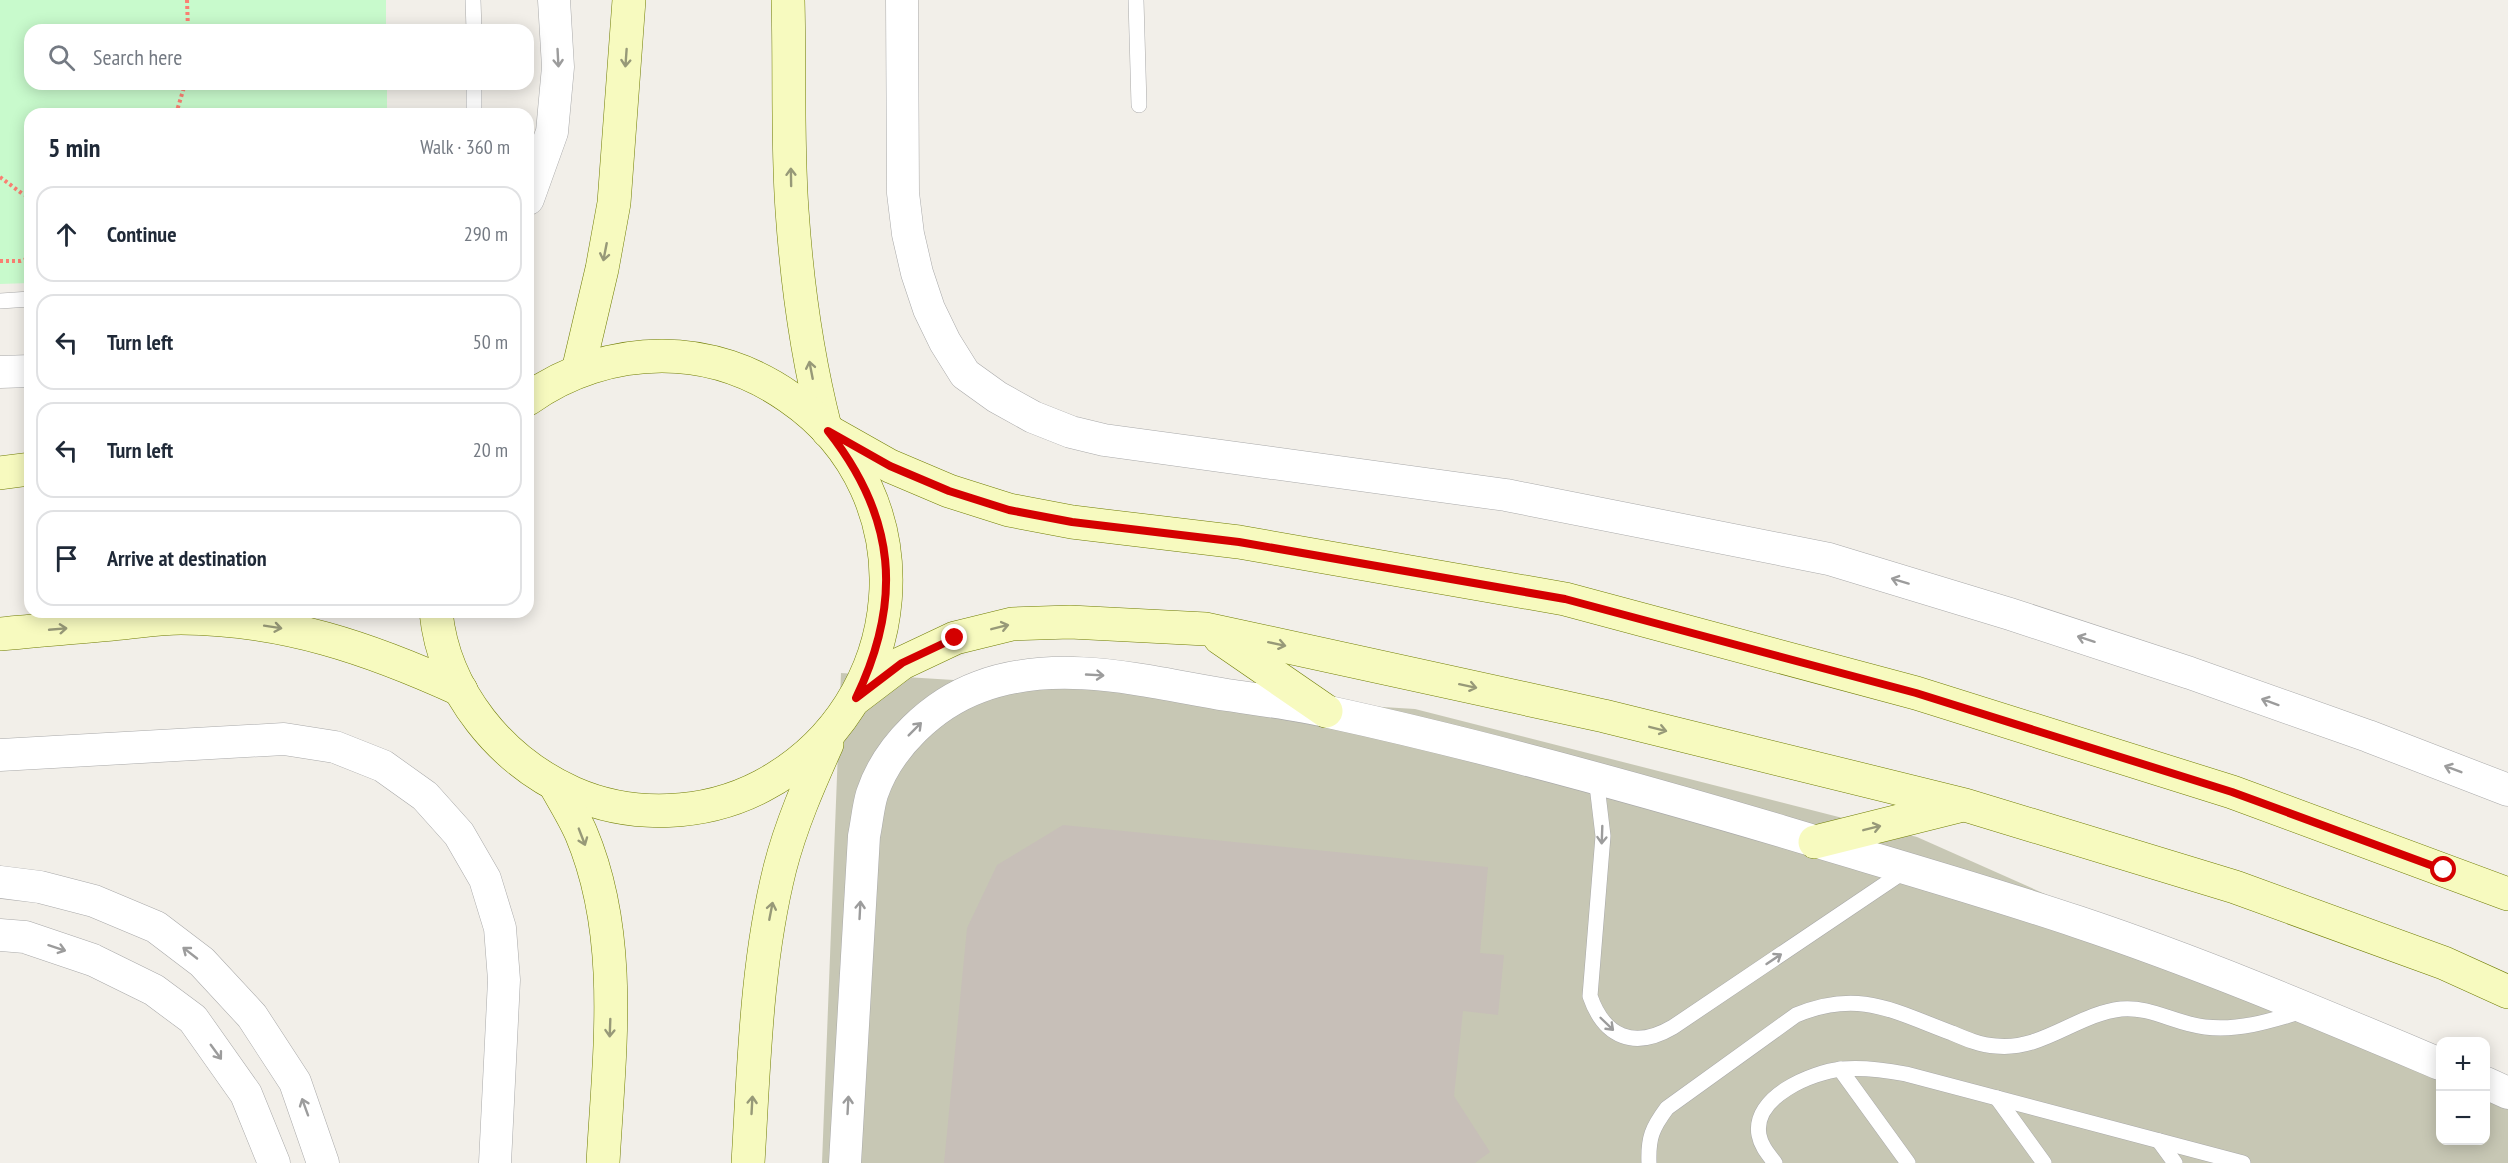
<!DOCTYPE html>
<meta charset="utf-8">
<style>
:root{--surface:#fff;--page:#f2f2f3;--text:#1f2937;--muted:#747a83;--line:#e0e1e3}
body{margin:0;font-family:"PT Sans Narrow",sans-serif;background:var(--page);color:var(--text)}
.controls{position:absolute;right:18px;bottom:18px;display:grid;overflow:hidden;border-radius:12px;box-shadow:0 3px 15px #0003}
.controls button{width:54px;height:54px;display:grid;place-items:center;padding:0;border:0;border-bottom:2px solid var(--line);background:var(--surface);color:var(--text);font:30px sans-serif}
.stop{position:absolute;width:18px;height:18px;margin:-14px;border:4px solid #d40000;border-radius:50%;background:#fff}
.stop.end{background:#d40000;border-color:#fff;box-shadow:0 2px 6px #0008}
.list{margin:0;padding:0;list-style:none}
h2{display:flex;justify-content:space-between;align-items:center;height:78px;margin:0;padding:0 24px;font-size:26px}
h2 small{font-size:20px;font-weight:400;color:var(--muted)}
.list li{display:grid;grid-template-columns:39px 1fr auto;gap:18px;align-items:center;box-sizing:border-box;height:96px;margin:0 12px 12px;padding:0 12px;border:2px solid var(--line);border-radius:18px}
.list b{display:block;font-size:22px;white-space:nowrap}
.list em{font-size:20px;font-style:normal;color:var(--muted)}
.icon{flex:none;width:33px;height:33px;fill:none;stroke:currentColor;stroke-width:2;stroke-linecap:round;stroke-linejoin:round}
.map{position:relative;flex:none;width:2508px;height:1163px;overflow:hidden}
.search{position:absolute;background:var(--surface);box-shadow:0 3px 15px #0003;left:24px;top:24px;width:510px;height:66px;display:flex;align-items:center;gap:15px;box-sizing:border-box;padding:0 21px;border-radius:18px;color:var(--muted);font-size:22px}
.panel{position:absolute;background:var(--surface);box-shadow:0 3px 15px #0003;left:24px;top:108px;width:510px;height:510px;border-radius:18px}
.map>svg:first-child{display:block}
.construction{fill:#c7c7b4}
.park{fill:#c8facc}
.building{fill:#c7bfb8}
.lines{fill:none;stroke-linecap:round;stroke-linejoin:round}
.lane-casing{stroke:#a9a9a9;stroke-width:16}
.street-casing{stroke:#a9a9a9;stroke-width:33}
.secondary-casing{stroke:#707d05;stroke-width:34}
.path{stroke:#fa8072;stroke-width:4;stroke-dasharray:3 3;stroke-linecap:butt}
.lane{stroke:#fff;stroke-width:15}
.street{stroke:#fff;stroke-width:32}
.secondary{stroke:#f7fabf;stroke-width:33}
.oneway{stroke:#9c9c9c}
.oneway2{stroke:#979978}
.route{stroke:#d40000;stroke-width:8}
</style>
<div class="map">
<svg width="2508" height="1163" viewBox="0 0 2508 1163">
<rect width="100%" height="100%" fill="#f2efe9"/>
<path class="construction" d="M 841,673 L 1415,709 L 1917,837 L 2440,1070 L 2440,1140 L 2486,1140 L 2486,1092 L 2508,1104 L 2508,1163 L 822,1163 Z"/>
<path class="park" d="M 0,0 L 386,0 L 386,30 L 30,30 L 30,84 L 387,84 L 387,114 L 30,114 L 30,283 L 0,284 Z"/>
<path class="building" d="M 1063,825 L 1488,867 L 1480,953 L 1504,955 L 1498,1015 L 1463,1011 L 1454,1096 L 1490,1152 L 1475,1163 L 944,1163 L 967,928 L 997,865 Z"/>
<g class="lines">
<g class="lane-casing">
<g id="lane">
<path d="M 473,0 L 474,30"/>
<path d="M 1136,0 L 1139,105"/>
<path d="M 474,84 L 474,114"/>
<path d="M 0,301 L 30,299"/>
<path d="M 1596,777 L 1603,836 L 1590,996 C 1604,1037 1634,1050 1673,1027 L 1906,870"/>
<path d="M 1840,1069 L 1908,1163"/>
<path d="M 1997,1098 L 2044,1163"/>
<path d="M 2159,1141 L 2175,1163"/>
<path d="M 1649,1163 C 1648,1138 1652,1128 1667,1108 L 1796,1015 C 1859,989 1893,1011 1952,1033 C 1966,1039 1980,1045 1996,1046 C 2042,1051 2077,1014 2121,1009 C 2150,1006 2176,1024 2205,1027 C 2239,1031 2270,1021 2303,1011"/>
<path d="M 1775,1163 C 1768,1154 1761,1146 1759,1135 C 1752,1097 1812,1072 1842,1069 C 1864,1067 1885,1070 1906,1074 L 2243,1163"/>
</g>
</g>
<g class="street-casing">
<g id="street">
<path d="M 902,0 L 903,193 L 908,234 L 917,273 L 929,309 L 945,342 L 965,374 L 997,397 L 1033,417 L 1071,432 L 1104,440 L 1506,495 L 1829,559 L 2010,614 L 2190,673 L 2368,736 L 2508,790"/>
<path d="M 528,199 L 552,132 L 558,67 L 554,0"/>
<path d="M 0,372 L 30,371"/>
<path d="M 0,755 L 284,739 L 335,747 L 383,766 L 425,796 L 459,834 L 485,879 L 500,928 L 504,980 L 495,1163"/>
<path d="M 0,882 L 40,887 L 94,901 L 156,927 L 202,962 L 252,1016 L 295,1082 L 323,1163"/>
<path d="M 0,935 L 25,937 L 93,960 L 154,990 L 193,1019 L 246,1094 L 274,1163"/>
<path d="M 2486,1083 L 2508,1093"/>
<path d="M 845,1163 L 864,836 C 867,822 868,807 872,794 C 888,746 933,704 979,687 C 1058,657 1148,682 1227,695 C 1261,700 1296,704 1329,712 C 1481,745 1632,787 1781,831 C 1880,861 1980,889 2078,922 C 2201,963 2321,1014 2440,1064"/>
</g>
</g>
<g class="secondary-casing">
<g id="secondary">
<path d="M 788,0 C 790,70 787,141 792,210 C 797,284 807,356 825,427"/>
<path d="M 578,371 L 602,269 L 614,203 L 629,0"/>
<path d="M 828,431 L 890,466 L 949,491 L 1009,510 L 1072,522 L 1239,542 L 1565,599 L 1916,693 L 2232,792 L 2508,894"/>
<path d="M 0,473 L 30,469"/>
<path d="M 436,612 C 444,692 501,761 573,793 C 632,819 705,816 762,786 C 912,707 932,495 789,397 C 752,371 708,356 662,356 C 614,356 567,371 528,399"/>
<path d="M 0,634 C 41,630 82,627 122,623 C 142,621 162,618 181,618 C 284,619 369,648 461,690"/>
<path d="M 1220,638 L 1326,711"/>
<path d="M 856,698 L 902,663 L 955,638 L 1012,624 L 1070,622 L 1206,629 L 1604,716 L 1965,805 L 2235,887 L 2444,963 L 2508,992"/>
<path d="M 555,785 C 564,801 574,817 581,833 C 625,937 609,1054 603,1163"/>
<path d="M 1815,842 L 1959,806"/>
<path d="M 748,1163 C 754,1065 756,964 780,868 C 791,825 809,784 827,744"/>
</g>
</g>
<g class="path">
<path d="M 187,0 L 188,30"/>
<path d="M 176,114 L 185,84"/>
<path d="M 0,177 L 24,195 L 30,196"/>
<path d="M 0,261 L 20,261 L 30,258"/>
</g>
<use href="#lane" class="lane"/>
<use href="#street" class="street"/>
<use href="#secondary" class="secondary"/>
</g>
<defs><path id="oneway-shaft" d="M-6 0H5M1.5-3L5.5 0L1.5 3" fill="none" stroke-width="1.6" stroke-linecap="round" stroke-linejoin="round" transform="scale(1.5)"/></defs>
<g class="oneway">
<use href="#oneway-shaft" transform="translate(558 58) rotate(87)"/>
<use href="#oneway-shaft" transform="translate(1900 581) rotate(-163)"/>
<use href="#oneway-shaft" transform="translate(2086 639) rotate(-162)"/>
<use href="#oneway-shaft" transform="translate(1095 675) rotate(3)"/>
<use href="#oneway-shaft" transform="translate(2270 702) rotate(-160)"/>
<use href="#oneway-shaft" transform="translate(915 729) rotate(-45)"/>
<use href="#oneway-shaft" transform="translate(2453 769) rotate(-159)"/>
<use href="#oneway-shaft" transform="translate(1602 835) rotate(92)"/>
<use href="#oneway-shaft" transform="translate(860 910) rotate(-87)"/>
<use href="#oneway-shaft" transform="translate(57 948) rotate(18)"/>
<use href="#oneway-shaft" transform="translate(190 953) rotate(-142)"/>
<use href="#oneway-shaft" transform="translate(1774 959) rotate(-34)"/>
<use href="#oneway-shaft" transform="translate(1607 1024) rotate(44)"/>
<use href="#oneway-shaft" transform="translate(216 1052) rotate(54)"/>
<use href="#oneway-shaft" transform="translate(848 1105) rotate(-87)"/>
<use href="#oneway-shaft" transform="translate(305 1107) rotate(-110)"/>
</g>
<g class="oneway2">
<use href="#oneway-shaft" transform="translate(626 58) rotate(94)"/>
<use href="#oneway-shaft" transform="translate(791 177) rotate(-91)"/>
<use href="#oneway-shaft" transform="translate(605 252) rotate(101)"/>
<use href="#oneway-shaft" transform="translate(811 370) rotate(-101)"/>
<use href="#oneway-shaft" transform="translate(273 627) rotate(9)"/>
<use href="#oneway-shaft" transform="translate(1000 627) rotate(-14)"/>
<use href="#oneway-shaft" transform="translate(58 629) rotate(-5)"/>
<use href="#oneway-shaft" transform="translate(1277 644) rotate(12)"/>
<use href="#oneway-shaft" transform="translate(1468 686) rotate(12)"/>
<use href="#oneway-shaft" transform="translate(1658 729) rotate(14)"/>
<use href="#oneway-shaft" transform="translate(1872 828) rotate(-14)"/>
<use href="#oneway-shaft" transform="translate(582 837) rotate(69)"/>
<use href="#oneway-shaft" transform="translate(771 911) rotate(-79)"/>
<use href="#oneway-shaft" transform="translate(610 1028) rotate(92)"/>
<use href="#oneway-shaft" transform="translate(752 1105) rotate(-87)"/>
</g>
<g class="lines">
<path class="route" d="M 955,638 L 902,663 L 856,698 C 903,600 896,517 828,431 L 890,466 L 949,491 L 1009,510 L 1072,522 L 1239,542 L 1565,599 L 1916,693 L 2232,792 L 2444,870"/>
</g>
</svg>
<div class="controls">
<button>+</button>
<button>−</button>
</div>
<div class="stop" style="left:2444px;top:870px"></div>
<div class="stop end" style="left:955px;top:638px"></div>
<div class="search"><svg class="icon" aria-label="search" viewBox="0 0 24 24"><circle cx="10" cy="10" r="6"/><path d="M15 15l6 6"/></svg>Search here</div>
<section class="panel">
<h2>5 min<small>Walk · 360 m</small></h2>
<ul class="list">
<li><svg class="icon" aria-label="ahead" viewBox="0 0 24 24"><path d="M12 20V5M6 11l6-6 6 6"/></svg><div><b>Continue</b></div><em>290 m</em></li>
<li><svg class="icon" aria-label="left" viewBox="0 0 24 24"><path d="M17 20v-9H6M10 6l-5 5 5 5"/></svg><div><b>Turn left</b></div><em>50 m</em></li>
<li><svg class="icon" aria-label="left" viewBox="0 0 24 24"><path d="M17 20v-9H6M10 6l-5 5 5 5"/></svg><div><b>Turn left</b></div><em>20 m</em></li>
<li><svg class="icon" aria-label="arrive" viewBox="0 0 24 24"><path d="M6 21V4h12l-3 4 3 4H6"/></svg><div><b>Arrive at destination</b></div></li>
</ul>
</section>
</div>
